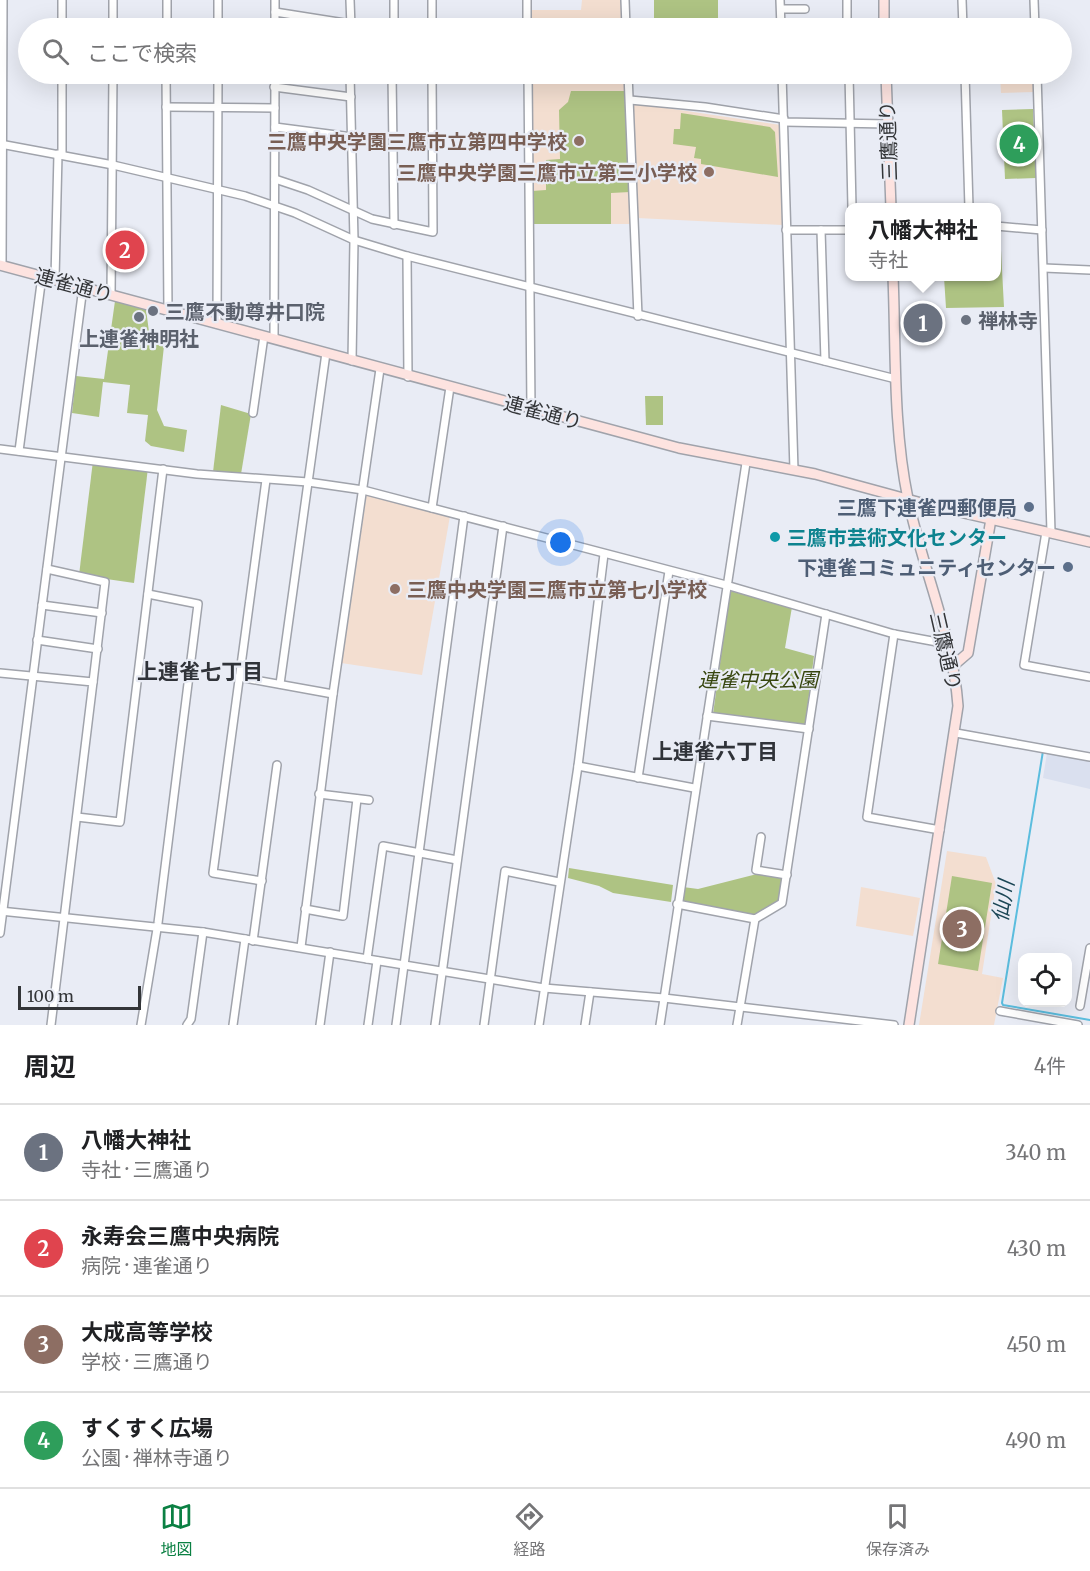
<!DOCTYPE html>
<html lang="ja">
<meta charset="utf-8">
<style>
:root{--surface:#fff;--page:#f2f2f2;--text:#202124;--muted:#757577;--line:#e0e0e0;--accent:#0b8043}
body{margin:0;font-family:Merriweather,"Noto Sans JP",serif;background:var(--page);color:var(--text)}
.controls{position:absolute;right:18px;bottom:18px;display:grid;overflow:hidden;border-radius:12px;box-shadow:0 6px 24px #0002}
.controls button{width:54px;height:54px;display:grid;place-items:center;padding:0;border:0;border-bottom:2px solid var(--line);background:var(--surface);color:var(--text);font:30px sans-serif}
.scale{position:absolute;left:18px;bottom:15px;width:123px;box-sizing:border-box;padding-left:6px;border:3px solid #333538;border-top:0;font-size:16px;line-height:21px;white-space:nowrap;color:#333538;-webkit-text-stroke:4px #e9ecf5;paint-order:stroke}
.you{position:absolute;left:561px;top:543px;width:21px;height:21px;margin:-15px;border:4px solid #fff;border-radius:50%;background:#1a73e8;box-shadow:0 0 0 9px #1a73e833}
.badge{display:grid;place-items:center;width:39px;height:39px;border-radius:50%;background:var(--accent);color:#fff;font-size:20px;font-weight:700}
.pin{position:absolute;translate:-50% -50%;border:3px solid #fff;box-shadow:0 2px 6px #0006}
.popup{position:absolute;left:845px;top:203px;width:156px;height:78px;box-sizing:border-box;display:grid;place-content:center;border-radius:12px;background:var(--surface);filter:drop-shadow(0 2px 4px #0005);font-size:20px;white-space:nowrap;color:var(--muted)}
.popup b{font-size:22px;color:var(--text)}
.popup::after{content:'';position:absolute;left:50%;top:100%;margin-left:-12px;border:12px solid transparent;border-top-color:var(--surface)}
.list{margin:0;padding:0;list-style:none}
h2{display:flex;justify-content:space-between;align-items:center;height:78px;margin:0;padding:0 24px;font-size:26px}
h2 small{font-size:20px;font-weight:400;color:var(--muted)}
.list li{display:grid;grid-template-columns:39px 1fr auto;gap:18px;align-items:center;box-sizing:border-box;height:96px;padding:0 24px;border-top:2px solid var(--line)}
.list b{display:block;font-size:22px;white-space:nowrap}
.list p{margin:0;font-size:20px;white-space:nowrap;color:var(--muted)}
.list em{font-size:20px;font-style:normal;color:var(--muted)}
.icon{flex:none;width:33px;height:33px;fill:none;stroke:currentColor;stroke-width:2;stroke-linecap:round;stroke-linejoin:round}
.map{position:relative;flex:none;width:1090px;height:1025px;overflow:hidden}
.search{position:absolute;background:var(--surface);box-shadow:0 6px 24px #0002;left:18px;right:18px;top:18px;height:66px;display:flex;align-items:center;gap:15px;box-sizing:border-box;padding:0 21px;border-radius:33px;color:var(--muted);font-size:22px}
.sheet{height:462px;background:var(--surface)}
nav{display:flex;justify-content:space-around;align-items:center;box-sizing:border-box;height:84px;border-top:2px solid var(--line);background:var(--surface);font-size:16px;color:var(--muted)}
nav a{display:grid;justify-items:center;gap:3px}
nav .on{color:var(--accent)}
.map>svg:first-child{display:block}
.built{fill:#dae0ef}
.education{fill:#f3ded0}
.green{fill:#aec383}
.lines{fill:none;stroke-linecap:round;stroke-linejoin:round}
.stream{stroke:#5bbdde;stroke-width:2}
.street-casing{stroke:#a0a3ab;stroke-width:10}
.secondary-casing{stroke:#a0a3ab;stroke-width:12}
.street{stroke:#fff;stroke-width:7}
.secondary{stroke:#fde3e0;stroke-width:9}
.education-dot{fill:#8d6e63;stroke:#e9ecf5;stroke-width:2}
.worship-dot{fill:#6b7280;stroke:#e9ecf5;stroke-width:2}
.service-dot{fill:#5c6f8a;stroke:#e9ecf5;stroke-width:2}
.culture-dot{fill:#0f9aa8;stroke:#e9ecf5;stroke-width:2}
.labels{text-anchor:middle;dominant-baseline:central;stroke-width:4.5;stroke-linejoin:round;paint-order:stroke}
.education-label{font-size:20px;font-weight:bold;fill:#785e54;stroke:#e9ecf5;text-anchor:end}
.street-label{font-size:20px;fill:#333538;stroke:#e9ecf5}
.worship-label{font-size:20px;font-weight:bold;fill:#5b616d;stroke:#e9ecf5;text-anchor:start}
.service-label{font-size:20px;font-weight:bold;fill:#4e5e75;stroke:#e9ecf5;text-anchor:end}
.culture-label{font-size:20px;font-weight:bold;fill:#0d838f;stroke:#e9ecf5;text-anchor:start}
.park-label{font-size:20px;font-style:italic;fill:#37460f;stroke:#e9ecf5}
.neighbourhood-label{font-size:21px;font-weight:bold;fill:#303339;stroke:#e9ecf5}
.water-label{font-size:21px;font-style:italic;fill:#1b4655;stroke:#e9ecf5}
</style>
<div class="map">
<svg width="1090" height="1025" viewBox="0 0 1090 1025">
<rect width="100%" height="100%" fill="#e9ecf5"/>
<path class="built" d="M 1047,753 L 1090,760 L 1090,789 L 1043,778 Z"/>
<g class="education">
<path d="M 582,0 L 621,0 L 622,28 L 528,28 L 527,10 L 581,10 Z"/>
<path d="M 529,74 L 624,74 L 631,224 L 533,224 Z"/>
<path d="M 1000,74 L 1034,74 L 1035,92 L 1001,93 Z"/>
<path d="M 633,103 L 781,125 L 782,225 L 637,218 Z"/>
<path d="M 367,492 L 450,516 L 422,675 L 341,663 Z"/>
<path d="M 947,851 L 986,857 L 996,884 L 982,974 L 1003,978 L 994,1025 L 919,1025 Z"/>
<path d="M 861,887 L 920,898 L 913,936 L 856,926 Z"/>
</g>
<g class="green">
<path d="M 654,0 L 718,0 L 718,18 L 686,18 L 686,28 L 654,28 Z"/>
<path d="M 571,91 L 625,91 L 630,192 L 611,193 L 611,224 L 533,224 L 532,191 L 546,190 L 546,160 L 560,159 L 559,110 L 568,102 Z"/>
<path d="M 1033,109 L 1036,178 L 1005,179 L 1002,110 Z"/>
<path d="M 681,113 L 770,127 L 775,132 L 778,177 L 701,164 L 701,159 L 694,158 L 696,147 L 673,144 L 674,129 L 680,129 Z"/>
<path d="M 997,231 L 1000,231 L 1004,307 L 946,308 L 944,277 L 996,276 Z"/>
<path d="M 115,301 L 146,309 L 149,332 L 164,346 L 157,410 L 164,426 L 187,430 L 184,452 L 151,446 L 145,441 L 148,415 L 127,413 L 130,385 L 103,382 L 99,417 L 72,413 L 76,376 L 104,379 Z"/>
<path d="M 645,396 L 663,396 L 663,425 L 646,425 Z"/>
<path d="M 221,405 L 251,414 L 241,474 L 213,472 Z"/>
<path d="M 93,461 L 148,468 L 134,583 L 79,575 Z"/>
<path d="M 730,591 L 792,607 L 785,648 L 814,656 L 805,726 L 713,714 Z"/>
<path d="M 569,868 L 673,885 L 671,902 L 613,893 L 599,886 L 568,878 Z"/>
<path d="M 757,874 L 783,877 L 779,900 L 756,917 L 680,902 L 683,887 L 698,889 Z"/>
<path d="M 952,876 L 992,883 L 978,971 L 938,964 Z"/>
</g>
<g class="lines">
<path class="stream" d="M 1043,751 L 1002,1003 L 1003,1005 L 1090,1020"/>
<g class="street-casing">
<g id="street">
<path d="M 62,0 L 62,28"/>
<path d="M 113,0 L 113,28"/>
<path d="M 350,0 L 351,27"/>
<path d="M 432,0 L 432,28"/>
<path d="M 527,0 L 527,28"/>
<path d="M 625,0 L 626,28"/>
<path d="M 780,0 L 781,28"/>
<path d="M 847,0 L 847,28"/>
<path d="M 962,0 L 963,28"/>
<path d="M 1034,0 L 1035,28"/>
<path d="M 781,9 L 805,9"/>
<path d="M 275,12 L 351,24 L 394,26 L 394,0"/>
<path d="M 167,28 L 167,0"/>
<path d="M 218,28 L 218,0"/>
<path d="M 275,28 L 275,0"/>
<path d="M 166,74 L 168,310"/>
<path d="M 350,74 L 354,240 L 352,361"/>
<path d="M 392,74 L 394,225"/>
<path d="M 528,74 L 531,409"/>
<path d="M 628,74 L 638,316"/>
<path d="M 782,74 L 794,470"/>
<path d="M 849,74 L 852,208"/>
<path d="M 965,74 L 969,208"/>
<path d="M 1037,74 L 1051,532"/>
<path d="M 274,87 L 351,97"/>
<path d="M 630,100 L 705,107 L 784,119 L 784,122 L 888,124"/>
<path d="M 166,107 L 275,108"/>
<path d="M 275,127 L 352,137"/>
<path d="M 0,144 L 113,165 L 245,196 L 295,213 L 354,240 L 407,256 L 896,379"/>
<path d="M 62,155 L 62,74"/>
<path d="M 275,179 L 308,190 L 372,219 L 433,232 L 432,74"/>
<path d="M 996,226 L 1042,230"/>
<path d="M 786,230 L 850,230"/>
<path d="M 821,230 L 825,361"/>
<path d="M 407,256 L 408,377"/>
<path d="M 2,265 L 3,0"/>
<path d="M 1044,268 L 1090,270"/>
<path d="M 55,279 L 58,154"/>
<path d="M 111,295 L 113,74"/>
<path d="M 217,324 L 218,74"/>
<path d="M 274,339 L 275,74"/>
<path d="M 253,413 L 264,336"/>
<path d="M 0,449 L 197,474 L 308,482 L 363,490 L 726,585 L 894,634 L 948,644"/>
<path d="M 19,451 L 42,276"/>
<path d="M 432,508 L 450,387"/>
<path d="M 1046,532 L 1024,665 L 1090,677"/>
<path d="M 47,569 L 105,582 L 93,682"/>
<path d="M 42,605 L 102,613"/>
<path d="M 894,634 L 867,817 L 940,830"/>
<path d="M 37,640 L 98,649"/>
<path d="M 0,673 L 93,682 L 51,1025"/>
<path d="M 239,677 L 333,694"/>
<path d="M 280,684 L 326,353"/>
<path d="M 707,716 L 809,729"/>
<path d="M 956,733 L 1090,757"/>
<path d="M 578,766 L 694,788"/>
<path d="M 638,778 L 669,571"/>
<path d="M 319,794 L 369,800"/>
<path d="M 77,817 L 120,822 L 163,469"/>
<path d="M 761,837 L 756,870 L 787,875"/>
<path d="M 262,881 L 213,873 L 266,480"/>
<path d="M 677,904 L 755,919 L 782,903 L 826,614"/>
<path d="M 305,909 L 343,916 L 357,799"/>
<path d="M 0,911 L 203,932 L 544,988 L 664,998 L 894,1025"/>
<path d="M 0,933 L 83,287"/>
<path d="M 253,941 L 277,765"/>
<path d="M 301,947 L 333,694 L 380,369"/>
<path d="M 367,959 L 383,846 L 457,860"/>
<path d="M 1080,1006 L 1090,948"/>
<path d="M 1000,1011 L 1078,1025"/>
<path d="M 141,1025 L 158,923 L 198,604 L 148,594"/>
<path d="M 187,1025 L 191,1019 L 203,932"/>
<path d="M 233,1025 L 245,939"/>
<path d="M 320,1025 L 330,952"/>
<path d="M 368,1025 L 377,961"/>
<path d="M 396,1025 L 464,516"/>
<path d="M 435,1025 L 503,526"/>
<path d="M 484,1025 L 505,871 L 559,882"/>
<path d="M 539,1025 L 578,766 L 604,554"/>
<path d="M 585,1025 L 590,992"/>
<path d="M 660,1025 L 746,463"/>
<path d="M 737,1025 L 755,919"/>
</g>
</g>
<g class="secondary-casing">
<g id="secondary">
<path d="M 884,0 L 884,28"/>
<path d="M 886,74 L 891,208"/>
<path d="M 0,265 L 679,448 L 815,474 L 925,504 L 1090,542"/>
<path d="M 893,276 C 896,350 893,427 908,499 C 922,568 953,635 958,706 L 909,1025"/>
<path d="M 954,665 L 968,653 L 991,519"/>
</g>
</g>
<use href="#street" class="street"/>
<use href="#secondary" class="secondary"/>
</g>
<g class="education-dot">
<circle cx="579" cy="141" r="6"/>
<circle cx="709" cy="172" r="6"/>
<circle cx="395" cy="589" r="6"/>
</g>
<g class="worship-dot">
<circle cx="153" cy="311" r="6"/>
<circle cx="139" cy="317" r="6"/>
<circle cx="966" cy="320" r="6"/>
</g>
<g class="service-dot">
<circle cx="1029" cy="507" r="6"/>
<circle cx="1068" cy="567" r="6"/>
</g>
<circle class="culture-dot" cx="775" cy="537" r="6"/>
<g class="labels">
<g class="education-label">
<text x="567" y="141">三鷹中央学園三鷹市立第四中学校</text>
<text x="697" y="172">三鷹中央学園三鷹市立第三小学校</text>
<text x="407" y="589" text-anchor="start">三鷹中央学園三鷹市立第七小学校</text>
</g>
<g class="street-label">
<text transform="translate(888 141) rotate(-92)">三鷹通り</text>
<text transform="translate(74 285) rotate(15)">連雀通り</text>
<text transform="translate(543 412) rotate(15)">連雀通り</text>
<text transform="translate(946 651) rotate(77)">三鷹通り</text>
</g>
<g class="worship-label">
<text x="165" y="311">三鷹不動尊井口院</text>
<text x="978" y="320">禅林寺</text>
<text x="139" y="338" text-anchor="middle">上連雀神明社</text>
</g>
<g class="service-label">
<text x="1017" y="507">三鷹下連雀四郵便局</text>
<text x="1056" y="567">下連雀コミュニティセンター</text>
</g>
<g class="culture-label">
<text x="787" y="537">三鷹市芸術文化センター</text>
</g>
<g class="park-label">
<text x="758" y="679">連雀中央公園</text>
</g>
<g class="neighbourhood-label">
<text x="200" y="671">上連雀七丁目</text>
<text x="715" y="751">上連雀六丁目</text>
</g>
<g class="water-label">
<text transform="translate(1003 901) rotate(-81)">仙川</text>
</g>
</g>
</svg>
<div class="controls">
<button><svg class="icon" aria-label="locate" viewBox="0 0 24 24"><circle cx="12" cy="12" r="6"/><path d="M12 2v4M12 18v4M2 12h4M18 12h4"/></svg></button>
</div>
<div class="scale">100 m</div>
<div class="you"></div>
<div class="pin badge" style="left:923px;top:323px;background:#6b7280">1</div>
<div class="popup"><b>八幡大神社</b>寺社</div>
<div class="pin badge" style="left:125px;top:250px;background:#e0444e">2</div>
<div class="pin badge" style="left:962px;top:929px;background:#8d6e63">3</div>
<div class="pin badge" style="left:1019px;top:144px;background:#2e9e5b">4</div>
<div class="search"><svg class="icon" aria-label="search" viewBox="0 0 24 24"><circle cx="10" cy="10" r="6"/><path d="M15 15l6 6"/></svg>ここで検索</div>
</div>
<section class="sheet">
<h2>周辺<small>4件</small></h2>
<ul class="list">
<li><span class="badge" style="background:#6b7280">1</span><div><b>八幡大神社</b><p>寺社 · 三鷹通り</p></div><em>340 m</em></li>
<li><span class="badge" style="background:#e0444e">2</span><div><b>永寿会三鷹中央病院</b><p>病院 · 連雀通り</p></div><em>430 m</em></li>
<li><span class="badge" style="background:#8d6e63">3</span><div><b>大成高等学校</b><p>学校 · 三鷹通り</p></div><em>450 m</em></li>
<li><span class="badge" style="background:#2e9e5b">4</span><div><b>すくすく広場</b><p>公園 · 禅林寺通り</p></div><em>490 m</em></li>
</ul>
</section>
<nav>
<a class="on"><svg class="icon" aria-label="map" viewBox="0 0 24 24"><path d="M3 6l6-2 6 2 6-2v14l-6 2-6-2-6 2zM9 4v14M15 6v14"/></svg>地図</a>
<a><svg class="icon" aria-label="directions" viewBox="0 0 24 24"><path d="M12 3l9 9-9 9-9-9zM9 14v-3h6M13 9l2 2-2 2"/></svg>経路</a>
<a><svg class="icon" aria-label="saved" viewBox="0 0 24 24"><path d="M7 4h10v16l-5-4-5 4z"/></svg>保存済み</a>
</nav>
